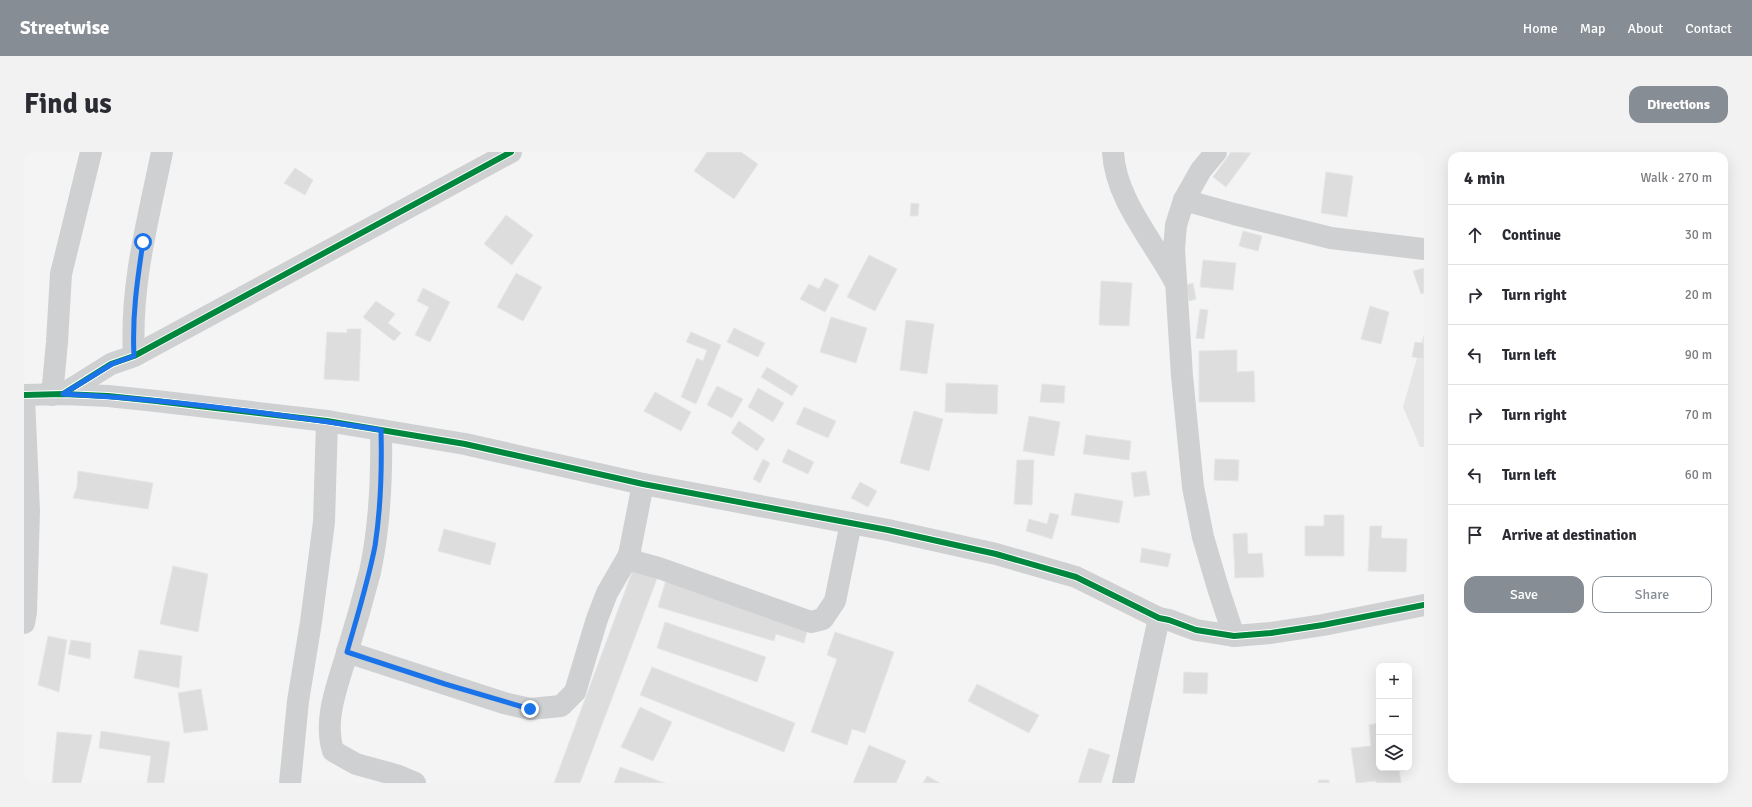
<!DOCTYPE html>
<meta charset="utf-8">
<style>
:root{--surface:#fff;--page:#f2f2f3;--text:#2b2b33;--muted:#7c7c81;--line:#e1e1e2;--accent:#868d94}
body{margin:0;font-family:Signika,sans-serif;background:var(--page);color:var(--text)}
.controls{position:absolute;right:12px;bottom:12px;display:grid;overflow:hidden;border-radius:8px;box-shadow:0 4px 16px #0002}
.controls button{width:36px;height:36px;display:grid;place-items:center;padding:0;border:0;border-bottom:1px solid var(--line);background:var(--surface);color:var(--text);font:20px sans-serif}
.stop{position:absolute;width:12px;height:12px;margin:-9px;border:3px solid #1a73e8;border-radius:50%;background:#fff}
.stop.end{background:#1a73e8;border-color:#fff;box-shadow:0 1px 4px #0008}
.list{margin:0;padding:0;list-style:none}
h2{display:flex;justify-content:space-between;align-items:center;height:52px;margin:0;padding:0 16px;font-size:17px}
h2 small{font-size:13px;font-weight:400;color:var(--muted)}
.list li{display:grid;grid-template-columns:26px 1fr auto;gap:12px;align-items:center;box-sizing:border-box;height:60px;padding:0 16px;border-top:1px solid var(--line)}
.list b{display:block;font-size:15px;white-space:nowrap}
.list em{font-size:13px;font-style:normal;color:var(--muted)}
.actions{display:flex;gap:8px;padding:12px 16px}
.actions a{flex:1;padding:9px 0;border:1px solid var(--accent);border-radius:12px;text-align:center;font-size:14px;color:var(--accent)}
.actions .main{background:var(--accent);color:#fff}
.icon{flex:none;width:22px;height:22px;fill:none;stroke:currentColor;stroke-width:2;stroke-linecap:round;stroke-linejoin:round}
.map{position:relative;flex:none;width:1400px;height:631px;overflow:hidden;border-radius:12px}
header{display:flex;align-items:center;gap:24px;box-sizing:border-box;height:56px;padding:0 20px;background:var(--accent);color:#fff}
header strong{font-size:19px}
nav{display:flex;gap:22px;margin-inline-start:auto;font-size:14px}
.intro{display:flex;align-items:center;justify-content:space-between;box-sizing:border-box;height:96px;padding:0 24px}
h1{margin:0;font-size:28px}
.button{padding:10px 18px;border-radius:12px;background:var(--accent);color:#fff;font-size:14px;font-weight:700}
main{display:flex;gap:24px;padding:0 24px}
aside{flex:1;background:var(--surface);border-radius:12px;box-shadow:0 4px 16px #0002}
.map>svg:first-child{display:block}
.education{fill:#e6e5e6}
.building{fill:#ddddde;stroke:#e5e6e7}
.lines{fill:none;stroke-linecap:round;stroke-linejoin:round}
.minor{stroke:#ced0d2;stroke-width:22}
.cycleway-casing{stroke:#fff;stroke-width:8}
.cycleway{stroke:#00873e;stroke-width:6}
.route{stroke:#1a73e8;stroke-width:5}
</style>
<header>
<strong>Streetwise</strong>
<nav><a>Home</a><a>Map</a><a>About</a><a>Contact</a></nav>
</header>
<div class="intro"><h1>Find us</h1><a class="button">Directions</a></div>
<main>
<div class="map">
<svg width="1400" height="631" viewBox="0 0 1400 631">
<rect width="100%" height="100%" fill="#f4f4f4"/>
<path class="education" d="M 1400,182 L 1400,295 L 1396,295 L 1379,255 Z"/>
<g class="building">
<path d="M 683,0 L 717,0 L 734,12 L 710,47 L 670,19 Z"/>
<path d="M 1207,0 L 1227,1 L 1202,35 L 1189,25 Z"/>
<path d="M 271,16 L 289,28 L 281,43 L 260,31 Z"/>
<path d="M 1302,20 L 1329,24 L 1323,65 L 1297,61 Z"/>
<path d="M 887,51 L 895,52 L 894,64 L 886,64 Z"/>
<path d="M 482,63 L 509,83 L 488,113 L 460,92 Z"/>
<path d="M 1219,79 L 1238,84 L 1234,99 L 1215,94 Z"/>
<path d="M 845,103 L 873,117 L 851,159 L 823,145 Z"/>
<path d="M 1179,108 L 1212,111 L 1209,138 L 1176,135 Z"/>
<path d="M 1400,116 L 1400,141 L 1397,142 L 1389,119 Z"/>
<path d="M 492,121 L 518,135 L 499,169 L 473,155 Z"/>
<path d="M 801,126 L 815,133 L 801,160 L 776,147 L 785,132 L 795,137 Z"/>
<path d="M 1077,129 L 1108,131 L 1105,174 L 1075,173 Z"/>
<path d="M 1169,131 L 1172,147 L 1165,149 L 1162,133 Z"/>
<path d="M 399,136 L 426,150 L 406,190 L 391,183 L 405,155 L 393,149 Z"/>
<path d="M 352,149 L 371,162 L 364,171 L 377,181 L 370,189 L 339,165 Z"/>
<path d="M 1346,154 L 1365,160 L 1357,192 L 1337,187 Z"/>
<path d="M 1176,157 L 1184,158 L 1180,187 L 1172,186 Z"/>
<path d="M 807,165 L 843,176 L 832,211 L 796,200 Z"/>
<path d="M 882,168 L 910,172 L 903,222 L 876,218 Z"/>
<path d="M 710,176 L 741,191 L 734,205 L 703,190 Z"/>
<path d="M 323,177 L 337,177 L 335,229 L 300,227 L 303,180 L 323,181 Z"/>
<path d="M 667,180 L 697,193 L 672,252 L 657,245 L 673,206 L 679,209 L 683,198 L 662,190 Z"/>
<path d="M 1391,190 L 1400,191 L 1400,207 L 1388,205 Z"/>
<path d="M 1213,198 L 1213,220 L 1230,219 L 1231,250 L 1175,250 L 1175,199 Z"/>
<path d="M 743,215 L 774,234 L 768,244 L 737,225 Z"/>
<path d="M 922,231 L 974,233 L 973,262 L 921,260 Z"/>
<path d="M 1018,232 L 1041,234 L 1040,251 L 1016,250 Z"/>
<path d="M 693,234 L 719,247 L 708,266 L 683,253 Z"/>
<path d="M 734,236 L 760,251 L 749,270 L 724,255 Z"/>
<path d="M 631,240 L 667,260 L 657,279 L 620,259 Z"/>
<path d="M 780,255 L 812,269 L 804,286 L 772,272 Z"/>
<path d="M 890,259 L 919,267 L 905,319 L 876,311 Z"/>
<path d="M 1005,264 L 1036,270 L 1030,304 L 999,299 Z"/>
<path d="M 715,269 L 741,287 L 733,299 L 707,281 Z"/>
<path d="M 1062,283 L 1107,289 L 1105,308 L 1059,302 Z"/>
<path d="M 764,297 L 790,310 L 784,322 L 758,310 Z"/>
<path d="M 739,307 L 746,311 L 736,331 L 729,327 Z"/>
<path d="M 1191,307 L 1215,308 L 1214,329 L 1190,328 Z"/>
<path d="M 993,308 L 1010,308 L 1008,353 L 990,352 Z"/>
<path d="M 54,319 L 129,331 L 124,357 L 49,346 L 53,335 Z"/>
<path d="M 1122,319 L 1126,343 L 1110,345 L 1107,321 Z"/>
<path d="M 836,330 L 853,339 L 844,355 L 827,346 Z"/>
<path d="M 1051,341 L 1099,349 L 1095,371 L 1047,363 Z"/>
<path d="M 1026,361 L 1035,363 L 1028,387 L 1002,379 L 1005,367 L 1023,372 Z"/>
<path d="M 1300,363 L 1320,363 L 1320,404 L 1281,404 L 1281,374 L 1300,374 Z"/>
<path d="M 1346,374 L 1358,374 L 1357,386 L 1383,387 L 1382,420 L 1344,419 Z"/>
<path d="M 420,377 L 472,391 L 466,413 L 414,399 Z"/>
<path d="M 1223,381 L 1224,402 L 1238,401 L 1240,425 L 1211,426 L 1209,382 Z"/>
<path d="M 1118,396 L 1147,402 L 1144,415 L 1116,410 Z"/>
<path d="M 149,414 L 184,422 L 174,480 L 136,472 Z"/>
<path d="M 610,415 L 634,424 L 556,631 L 530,631 Z"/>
<path d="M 642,428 L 785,472 L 780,491 L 752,482 L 750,489 L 634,455 Z"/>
<path d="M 641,470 L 742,505 L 733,530 L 633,496 Z"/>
<path d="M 811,480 L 870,500 L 841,581 L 828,577 L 823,593 L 787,580 L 813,507 L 803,503 Z"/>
<path d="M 24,484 L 43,488 L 35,540 L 14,533 Z"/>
<path d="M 47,488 L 67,491 L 66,507 L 44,502 Z"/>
<path d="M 115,498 L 158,504 L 155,536 L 110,526 Z"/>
<path d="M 628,515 L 771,571 L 760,600 L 616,543 Z"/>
<path d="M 1160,520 L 1184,521 L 1183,542 L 1159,541 Z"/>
<path d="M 953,532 L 1015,563 L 1005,581 L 944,549 Z"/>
<path d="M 177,537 L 184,578 L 160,581 L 154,541 Z"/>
<path d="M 616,555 L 648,570 L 629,609 L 597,595 Z"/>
<path d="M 1355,571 L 1355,616 L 1375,616 L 1377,631 L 1352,631 L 1352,629 L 1332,631 L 1327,596 L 1347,594 L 1345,573 Z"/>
<path d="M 77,579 L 146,590 L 140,631 L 123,631 L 127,604 L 75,596 Z"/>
<path d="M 33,580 L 68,583 L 57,631 L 28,631 Z"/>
<path d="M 845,593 L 882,609 L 872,631 L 829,631 Z"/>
<path d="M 1065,596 L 1086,603 L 1077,631 L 1054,631 Z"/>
<path d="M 596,615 L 641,631 L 590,631 Z"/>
<path d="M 903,624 L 916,631 L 899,631 Z"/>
<path d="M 1295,628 L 1305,628 L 1305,631 L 1294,631 Z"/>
</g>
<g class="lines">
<g class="minor">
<path d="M 1089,0 C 1091,46 1129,89 1150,128"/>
<path d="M 1192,0 L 1177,18 L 1160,48 L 1152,73 L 1150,97 L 1158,224 L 1169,335 L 1179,385 L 1194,436 L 1210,484"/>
<path d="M 1160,48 L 1210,62 L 1307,86 L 1400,97"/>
<path d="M 110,204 C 106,132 124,69 138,0"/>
<path d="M 39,242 L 87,212 L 110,204 L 487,0"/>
<path d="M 0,243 L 39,242 L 84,244 L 132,249 L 303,269 L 441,292 L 619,332 L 864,378 L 972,402 L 1052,425 L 1135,466 L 1145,468 L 1172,478 L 1210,484 L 1247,481 L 1299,473 L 1400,453"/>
<path d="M 28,243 L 33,190 L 37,122 L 67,0"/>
<path d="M 0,245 L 5,359 L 2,460 L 0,471"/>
<path d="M 357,278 C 358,326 356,373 346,420 C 339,447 331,475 323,501 C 314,532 299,567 309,599 L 332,612 L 372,623 L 391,631"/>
<path d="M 619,332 L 605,403 L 613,410 L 635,416 L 787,470 L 799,467 L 811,449 L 827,371"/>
<path d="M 323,500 L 480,551 L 506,557 L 537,554 L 551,540 L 573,467 L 583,441 L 605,403"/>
<path d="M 266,631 L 274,549 L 287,470 L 300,370 L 303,269"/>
<path d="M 1099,631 L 1135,466"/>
</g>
<g class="cycleway-casing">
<g id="cycleway">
<path d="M 39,242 L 87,212 L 110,204 L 487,0"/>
<path d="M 0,243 L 39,242 L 84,244 L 132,249 L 303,269 L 441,292 L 619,332 L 864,378 L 972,402 L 1052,425 L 1135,466 L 1145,468 L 1172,478 L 1210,484 L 1247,481 L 1299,473 L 1400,453"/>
</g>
</g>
<use href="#cycleway" class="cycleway"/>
</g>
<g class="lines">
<path class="route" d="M 119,90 C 113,130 108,164 110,204 L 88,212 L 39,242 C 145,247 252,262 357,278 C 358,317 357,355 351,394 C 344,430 333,465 323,500 L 421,532 L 506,557"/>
</g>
</svg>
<div class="controls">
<button>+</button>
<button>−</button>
<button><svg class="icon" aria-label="layers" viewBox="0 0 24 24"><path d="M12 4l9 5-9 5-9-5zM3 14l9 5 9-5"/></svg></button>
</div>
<div class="stop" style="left:119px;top:90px"></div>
<div class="stop end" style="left:506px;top:557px"></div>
</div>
<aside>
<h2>4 min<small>Walk · 270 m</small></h2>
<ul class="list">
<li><svg class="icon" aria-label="ahead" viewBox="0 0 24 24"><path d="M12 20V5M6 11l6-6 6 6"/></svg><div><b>Continue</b></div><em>30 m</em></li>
<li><svg class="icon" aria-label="right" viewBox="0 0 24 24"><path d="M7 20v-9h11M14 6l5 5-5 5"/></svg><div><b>Turn right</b></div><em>20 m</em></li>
<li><svg class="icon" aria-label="left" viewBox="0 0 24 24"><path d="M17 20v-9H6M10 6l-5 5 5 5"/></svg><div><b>Turn left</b></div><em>90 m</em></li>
<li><svg class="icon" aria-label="right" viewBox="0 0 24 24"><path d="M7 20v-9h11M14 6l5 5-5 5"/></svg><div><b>Turn right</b></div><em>70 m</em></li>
<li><svg class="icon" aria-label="left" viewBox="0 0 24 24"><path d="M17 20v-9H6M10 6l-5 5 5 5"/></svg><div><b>Turn left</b></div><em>60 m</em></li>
<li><svg class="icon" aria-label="arrive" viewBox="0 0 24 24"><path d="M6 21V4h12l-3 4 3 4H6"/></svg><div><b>Arrive at destination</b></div></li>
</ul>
<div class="actions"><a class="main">Save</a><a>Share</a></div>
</aside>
</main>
